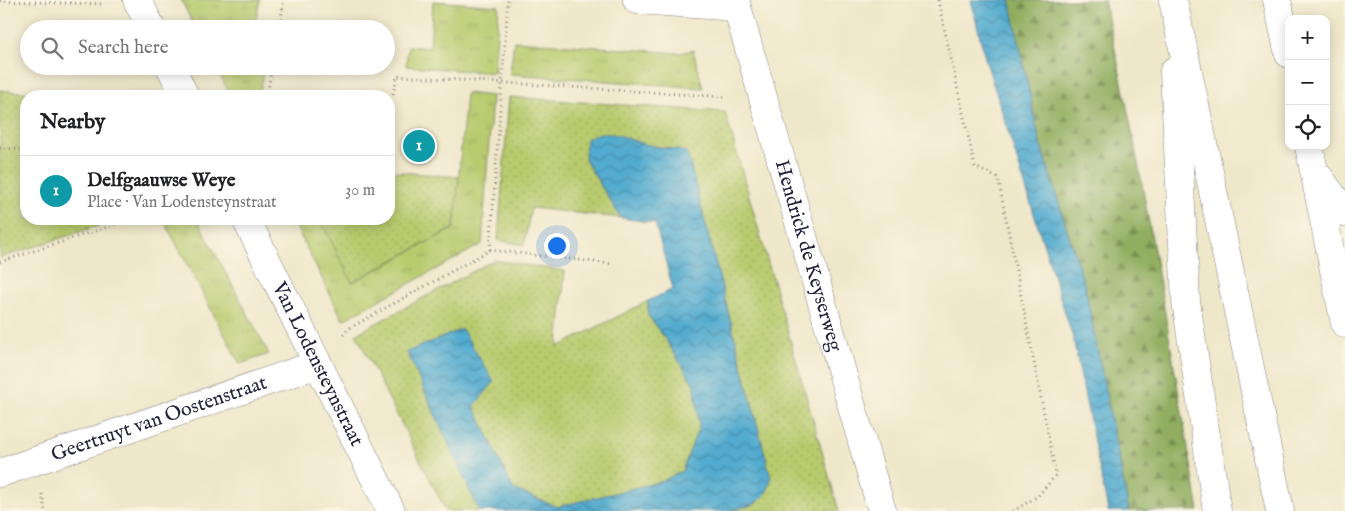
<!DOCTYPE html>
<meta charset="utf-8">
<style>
:root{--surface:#fff;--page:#f2f2f2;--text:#202124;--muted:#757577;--line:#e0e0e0;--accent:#2563eb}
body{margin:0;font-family:"IM FELL English",serif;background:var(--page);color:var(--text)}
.controls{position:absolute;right:15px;top:15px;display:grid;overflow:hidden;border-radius:10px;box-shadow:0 2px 12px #0003}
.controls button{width:45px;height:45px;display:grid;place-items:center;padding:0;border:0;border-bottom:1px solid var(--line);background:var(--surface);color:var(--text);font:25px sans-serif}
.you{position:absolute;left:556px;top:245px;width:18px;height:18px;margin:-12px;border:4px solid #fff;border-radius:50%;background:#1a73e8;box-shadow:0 0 0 8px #1a73e833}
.badge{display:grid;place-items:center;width:32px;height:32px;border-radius:50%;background:var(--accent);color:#fff;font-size:16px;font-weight:700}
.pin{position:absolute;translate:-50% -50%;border:2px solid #fff;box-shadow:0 1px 5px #0006}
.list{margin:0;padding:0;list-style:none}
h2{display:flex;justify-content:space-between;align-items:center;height:65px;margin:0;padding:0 20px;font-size:21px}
h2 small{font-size:16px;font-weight:400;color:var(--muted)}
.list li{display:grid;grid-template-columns:32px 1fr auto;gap:15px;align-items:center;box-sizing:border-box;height:70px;padding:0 20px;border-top:1px solid var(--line)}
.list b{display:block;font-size:19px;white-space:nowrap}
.list p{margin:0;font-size:16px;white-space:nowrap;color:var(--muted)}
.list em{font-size:16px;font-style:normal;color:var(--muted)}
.icon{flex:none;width:28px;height:28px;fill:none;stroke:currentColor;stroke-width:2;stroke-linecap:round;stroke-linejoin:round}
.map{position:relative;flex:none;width:1345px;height:511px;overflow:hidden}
.search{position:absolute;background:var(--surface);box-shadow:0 2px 12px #0003;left:20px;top:20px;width:375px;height:55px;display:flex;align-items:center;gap:12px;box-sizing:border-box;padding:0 18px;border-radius:28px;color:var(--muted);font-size:19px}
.panel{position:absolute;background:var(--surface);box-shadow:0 2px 12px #0003;left:20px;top:90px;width:375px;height:135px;border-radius:20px}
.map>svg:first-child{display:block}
.grass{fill:url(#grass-tufts);stroke:#6c7654}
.forest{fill:url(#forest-firs);stroke:#5a684e}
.park{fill:url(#park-dots);stroke:#6c7654}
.water{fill:url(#water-waves);stroke:#3a6685}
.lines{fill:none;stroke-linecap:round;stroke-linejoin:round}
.minor-casing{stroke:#888482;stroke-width:29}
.highway-casing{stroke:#888482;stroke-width:29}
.path{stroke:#888482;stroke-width:3;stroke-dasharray:1 4;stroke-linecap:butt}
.minor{stroke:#fff;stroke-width:28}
.highway{stroke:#fff;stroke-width:28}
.labels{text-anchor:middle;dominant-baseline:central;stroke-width:4;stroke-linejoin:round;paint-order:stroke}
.street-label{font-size:20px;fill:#22223b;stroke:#fcf5e5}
</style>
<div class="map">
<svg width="1345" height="511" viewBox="0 0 1345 511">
<defs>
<pattern id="grass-tufts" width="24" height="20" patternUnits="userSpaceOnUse" patternTransform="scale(1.25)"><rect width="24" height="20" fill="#b7ca6d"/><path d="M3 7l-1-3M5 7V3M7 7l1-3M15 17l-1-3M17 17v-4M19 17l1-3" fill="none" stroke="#9dad5f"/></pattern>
<pattern id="forest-firs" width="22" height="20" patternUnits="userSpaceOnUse" patternTransform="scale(1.25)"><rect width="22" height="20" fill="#91ae60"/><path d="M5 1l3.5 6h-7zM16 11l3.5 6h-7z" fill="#768d50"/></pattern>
<pattern id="park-dots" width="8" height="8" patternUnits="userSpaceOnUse" patternTransform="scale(1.25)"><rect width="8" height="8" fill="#b7ca6d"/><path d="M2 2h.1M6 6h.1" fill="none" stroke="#9dad5f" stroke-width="1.8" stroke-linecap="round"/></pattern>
<pattern id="water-waves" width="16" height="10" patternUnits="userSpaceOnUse" patternTransform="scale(1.25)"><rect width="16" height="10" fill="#52abcf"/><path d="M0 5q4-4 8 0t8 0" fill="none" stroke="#448ba9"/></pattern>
</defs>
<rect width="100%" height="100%" fill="#fcf5e5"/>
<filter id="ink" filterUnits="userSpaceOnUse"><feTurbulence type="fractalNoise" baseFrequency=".02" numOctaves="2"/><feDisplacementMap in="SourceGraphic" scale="10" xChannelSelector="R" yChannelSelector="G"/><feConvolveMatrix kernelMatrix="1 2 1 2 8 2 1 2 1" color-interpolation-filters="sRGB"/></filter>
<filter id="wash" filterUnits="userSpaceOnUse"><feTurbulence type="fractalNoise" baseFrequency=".0096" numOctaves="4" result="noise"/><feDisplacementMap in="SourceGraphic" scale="20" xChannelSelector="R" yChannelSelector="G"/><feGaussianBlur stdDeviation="1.12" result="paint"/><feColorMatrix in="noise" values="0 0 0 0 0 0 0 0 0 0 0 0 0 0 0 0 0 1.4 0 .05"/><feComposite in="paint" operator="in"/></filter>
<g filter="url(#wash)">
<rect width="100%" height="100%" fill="#efe7c9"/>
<g class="grass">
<path d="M 181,0 L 260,0 L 254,29 L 196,29 Z"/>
<path d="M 433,1 L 499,6 L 494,73 L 406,66 L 408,46 L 430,48 Z"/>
<path d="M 514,41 L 681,53 L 693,50 L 703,88 L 510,74 Z"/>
<path d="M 215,66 L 257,66 L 264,71 L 259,96 L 231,96 Z"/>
<path d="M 466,93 L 492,96 L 482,244 L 343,320 L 292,219 L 320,219 L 353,282 L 454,228 Z"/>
<path d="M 163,219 L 197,219 L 269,354 L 240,364 Z"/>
</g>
<path class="forest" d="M 1010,0 L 1104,0 C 1143,168 1169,341 1199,511 L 1129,511 L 1085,287 L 1040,143 Z"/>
<g class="park">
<path d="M 0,90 L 62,96 L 26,96 L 26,219 L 119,219 L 0,258 Z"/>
<path d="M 509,97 L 725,112 L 839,511 L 729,511 L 756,504 L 771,478 L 687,152 L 643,144 L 618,135 L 585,160 L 621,218 L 531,208 L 524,245 L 498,240 Z"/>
<path d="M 389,171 L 459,177 L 454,228 L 352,282 L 320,219 L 389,219 Z"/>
<path d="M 494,260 L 565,271 L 558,347 L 648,301 L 648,315 L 664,337 L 695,386 L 699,427 L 682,471 L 663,481 L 557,507 L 513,489 L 474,406 L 407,352 L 479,511 L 446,511 L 356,334 Z"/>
</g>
<g class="water">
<path d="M 971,0 L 1010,0 L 1040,143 L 1085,287 L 1129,511 L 1108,511 L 1073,338 L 985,58 Z"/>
<path d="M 600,133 L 618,135 L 643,144 L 687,152 L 771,478 C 766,504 752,505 729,511 L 479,511 L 407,352 L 462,329 L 494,382 L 474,406 L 513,489 L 557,507 L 663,481 L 682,471 L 699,427 L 695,386 L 664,337 L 648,315 L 648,301 L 673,289 L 655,223 L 621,218 L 585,159 L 586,139 Z"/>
</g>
</g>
<g filter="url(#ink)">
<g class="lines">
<g class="minor-casing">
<g id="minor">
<path d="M 137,0 L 152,29"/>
<path d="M 637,0 L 737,7"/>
<path id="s1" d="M 735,0 L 882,511"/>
<path d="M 170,66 L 185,96"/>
<path id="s2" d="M 246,219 L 391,511"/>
<path id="s3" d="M 0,473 L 318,364"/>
</g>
</g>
<g class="highway-casing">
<g id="highway">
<path d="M 1173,0 L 1280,511"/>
<path d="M 1277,0 L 1289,54"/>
<path d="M 1174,71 L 1186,301 L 1217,511"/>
<path d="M 1309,146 L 1345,324"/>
<path d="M 1319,177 L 1345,213"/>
</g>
</g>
<g class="path">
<path d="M 938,0 L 975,167 L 998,178 L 1056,475 L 1038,496 L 1013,511"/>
<path d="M 0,1 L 102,4"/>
<path d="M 279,29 L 284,0"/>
<path d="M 272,69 L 301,72"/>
<path d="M 393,94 L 397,76 L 727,97"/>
<path d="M 267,96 L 272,66"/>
<path d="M 0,148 L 26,150"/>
<path d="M 490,250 L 508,0"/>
<path d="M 0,262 L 116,224 L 113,219"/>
<path d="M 343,335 L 348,329 L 490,250 L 613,264"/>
<path d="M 42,494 L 45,511"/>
</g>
<use href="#minor" class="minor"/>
<use href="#highway" class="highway"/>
</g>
</g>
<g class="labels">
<g class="street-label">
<text stroke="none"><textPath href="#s1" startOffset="266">Hendrick de Keyserweg</textPath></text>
<text stroke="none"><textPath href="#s2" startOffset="162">Van Lodensteynstraat</textPath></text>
<text stroke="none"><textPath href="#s3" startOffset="168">Geertruyt van Oostenstraat</textPath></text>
</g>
</g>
</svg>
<div class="controls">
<button>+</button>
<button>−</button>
<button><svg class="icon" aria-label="locate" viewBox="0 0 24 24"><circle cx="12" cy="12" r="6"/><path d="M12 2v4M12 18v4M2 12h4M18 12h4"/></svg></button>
</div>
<div class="you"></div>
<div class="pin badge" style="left:419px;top:146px;background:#0f9aa8">1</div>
<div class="search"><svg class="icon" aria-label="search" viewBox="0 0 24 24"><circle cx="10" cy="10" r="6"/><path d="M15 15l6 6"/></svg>Search here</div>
<section class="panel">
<h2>Nearby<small></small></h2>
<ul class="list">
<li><span class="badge" style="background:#0f9aa8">1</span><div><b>Delfgaauwse Weye</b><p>Place · Van Lodensteynstraat</p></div><em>30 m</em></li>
</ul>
</section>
</div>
